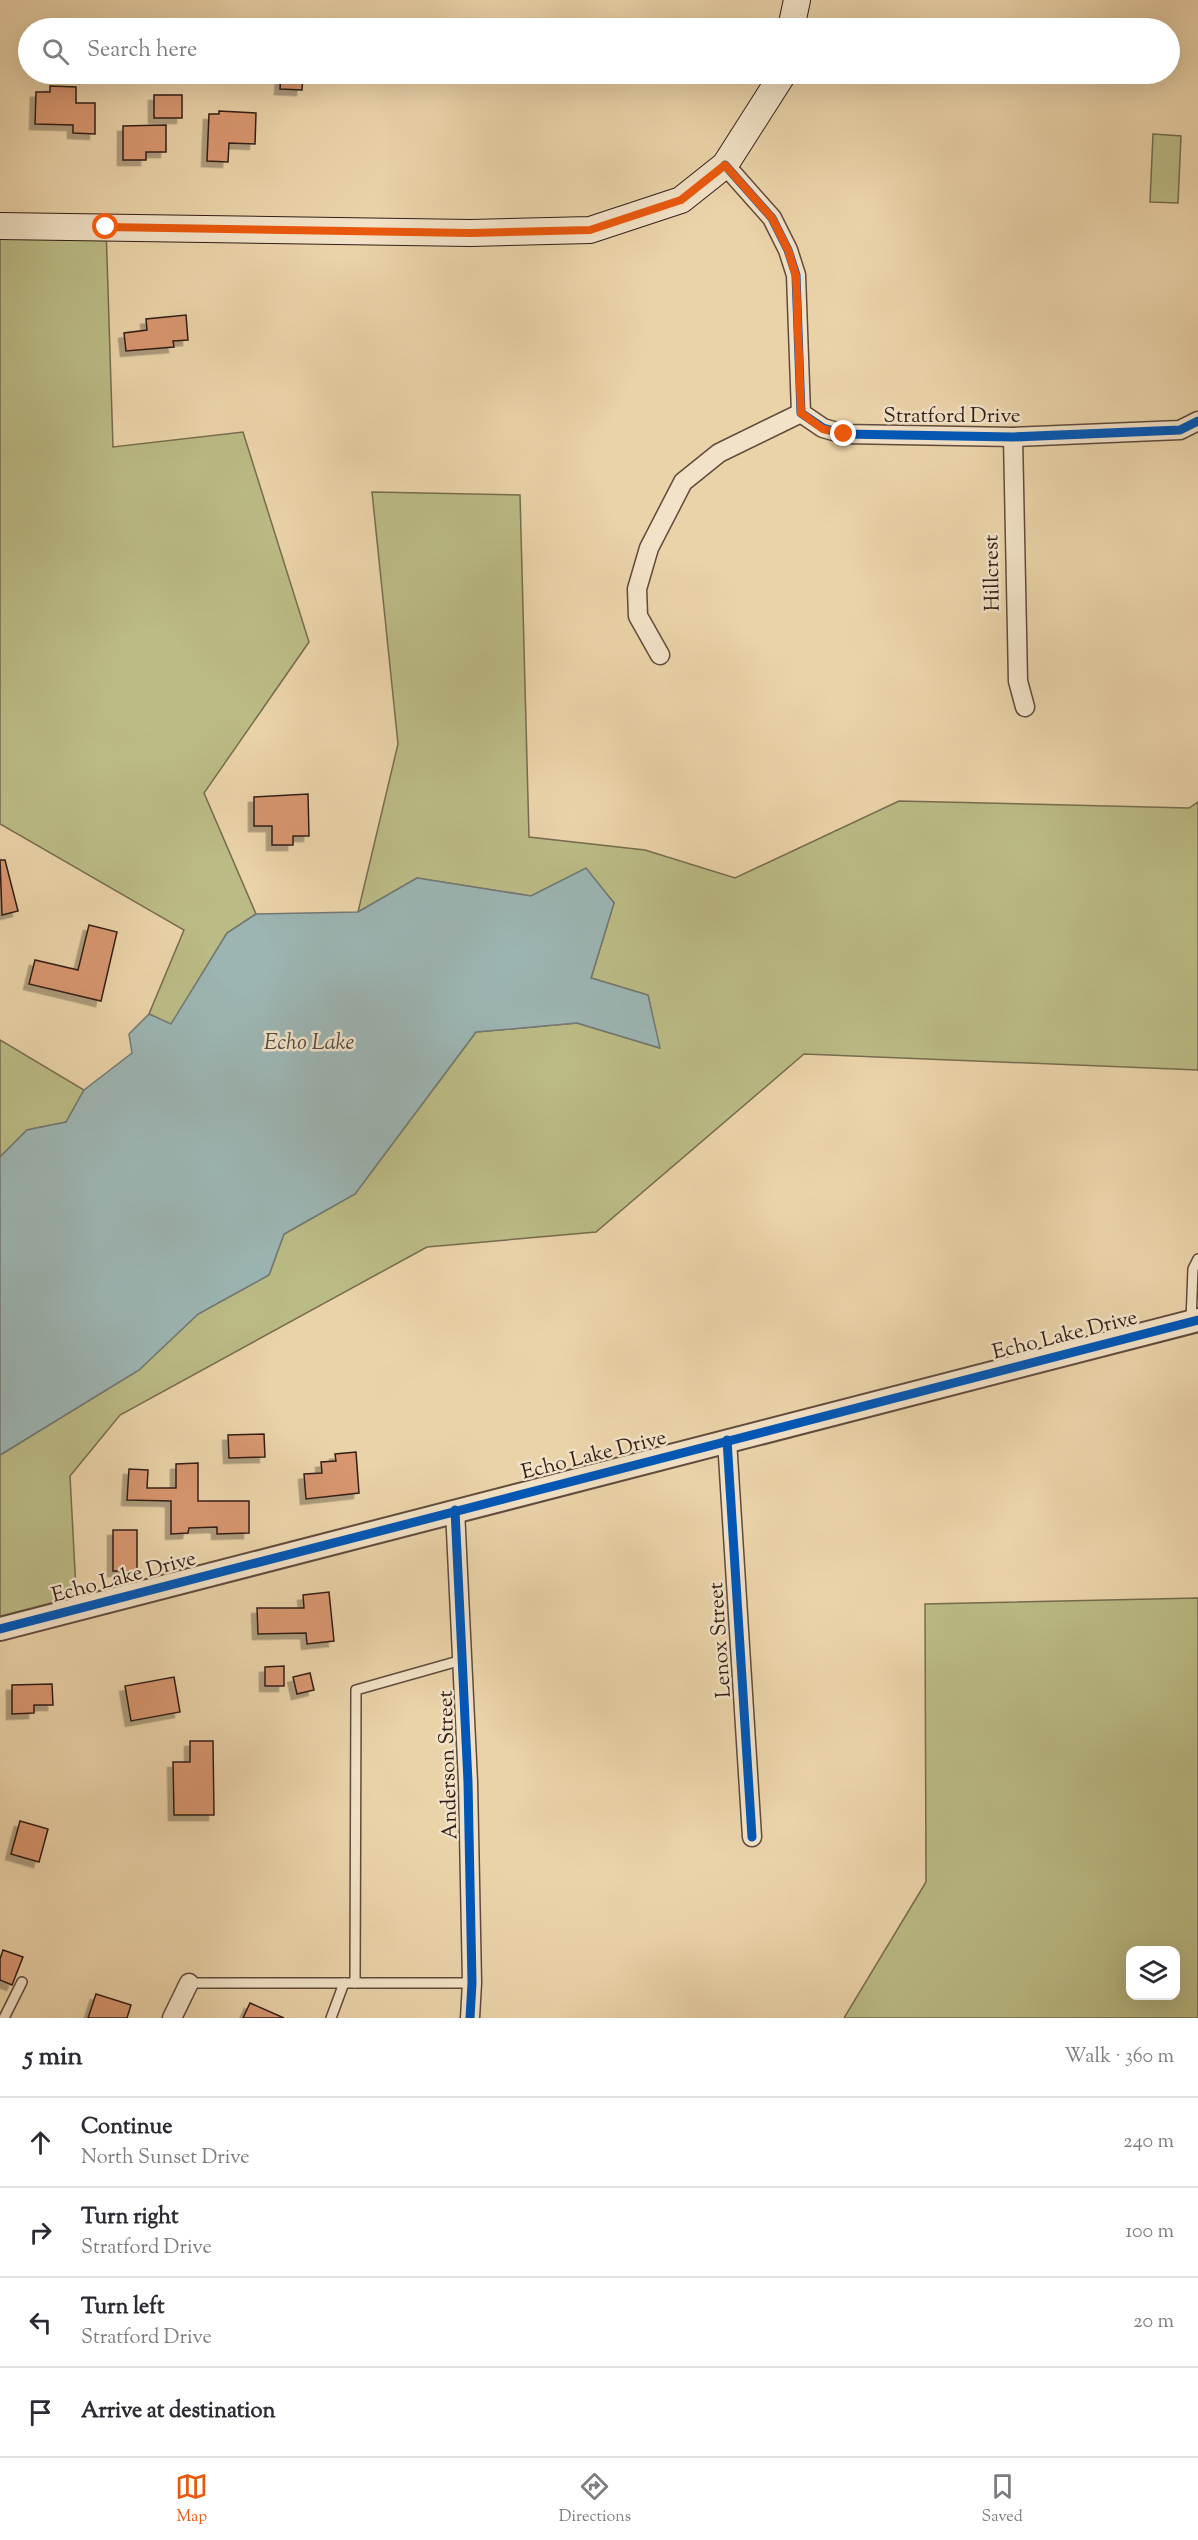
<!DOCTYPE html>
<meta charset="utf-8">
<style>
:root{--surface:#fff;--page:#f2f2f3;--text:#2b2b33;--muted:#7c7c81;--line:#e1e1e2;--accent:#ea580c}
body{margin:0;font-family:"Sorts Mill Goudy",serif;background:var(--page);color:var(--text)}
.controls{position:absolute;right:18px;bottom:18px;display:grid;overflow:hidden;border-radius:12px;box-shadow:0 6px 24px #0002}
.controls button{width:54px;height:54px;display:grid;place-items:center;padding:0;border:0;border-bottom:2px solid var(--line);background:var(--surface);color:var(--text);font:30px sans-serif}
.stop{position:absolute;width:18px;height:18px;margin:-14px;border:4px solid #ea580c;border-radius:50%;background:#fff}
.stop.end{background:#ea580c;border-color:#fff;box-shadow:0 2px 6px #0008}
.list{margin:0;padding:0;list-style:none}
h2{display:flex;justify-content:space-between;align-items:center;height:78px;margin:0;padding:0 24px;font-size:26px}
h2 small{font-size:20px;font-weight:400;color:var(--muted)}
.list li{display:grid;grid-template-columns:39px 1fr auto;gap:18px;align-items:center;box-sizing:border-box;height:90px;padding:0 24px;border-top:2px solid var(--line)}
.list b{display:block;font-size:22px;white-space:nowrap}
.list p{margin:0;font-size:20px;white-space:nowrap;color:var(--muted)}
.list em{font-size:20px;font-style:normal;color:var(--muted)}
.icon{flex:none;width:33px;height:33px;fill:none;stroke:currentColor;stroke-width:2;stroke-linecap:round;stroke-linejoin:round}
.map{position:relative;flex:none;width:1198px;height:2018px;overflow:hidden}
.search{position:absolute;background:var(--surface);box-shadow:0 6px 24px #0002;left:18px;right:18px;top:18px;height:66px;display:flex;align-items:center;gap:15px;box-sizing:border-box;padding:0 21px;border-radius:33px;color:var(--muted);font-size:22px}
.sheet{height:438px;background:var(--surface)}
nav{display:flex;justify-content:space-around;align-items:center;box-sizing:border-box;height:84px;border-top:2px solid var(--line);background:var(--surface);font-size:16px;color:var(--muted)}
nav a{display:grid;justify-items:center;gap:3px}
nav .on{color:var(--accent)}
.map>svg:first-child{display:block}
.green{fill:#bbbb85;stroke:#766c4e;stroke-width:1.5;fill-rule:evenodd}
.water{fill:#9cb5b3;stroke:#727975;stroke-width:1.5}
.building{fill:#d99770;stroke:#321e17;stroke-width:1.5;filter:url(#shadow)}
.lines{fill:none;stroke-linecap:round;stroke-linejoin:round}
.service-casing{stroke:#604b3c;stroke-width:12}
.minor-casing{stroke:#604b3c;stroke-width:21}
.tertiary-casing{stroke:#604b3c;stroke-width:26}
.secondary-casing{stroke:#321e17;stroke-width:28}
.service{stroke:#f2e2c7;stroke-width:9}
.minor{stroke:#f2e2c7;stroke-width:18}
.tertiary{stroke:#f2e2c7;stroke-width:22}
.secondary{stroke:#f2e2c7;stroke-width:26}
.cycleway-casing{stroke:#f2e2c7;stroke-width:13}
.cycleway{stroke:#0057b8;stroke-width:9}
.route{stroke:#ea580c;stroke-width:8}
.labels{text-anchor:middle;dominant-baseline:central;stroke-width:5;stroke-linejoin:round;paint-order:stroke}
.street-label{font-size:21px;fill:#321e17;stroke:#f2e2c7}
.water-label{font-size:22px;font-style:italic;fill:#524b46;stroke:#f2e2c7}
</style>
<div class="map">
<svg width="1198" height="2018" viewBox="0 0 1198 2018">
<defs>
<filter id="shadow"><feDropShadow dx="-5.5" dy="5.5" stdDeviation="0" flood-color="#0004"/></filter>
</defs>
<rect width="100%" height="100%" fill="#ebd3a9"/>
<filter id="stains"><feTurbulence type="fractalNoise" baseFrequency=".00333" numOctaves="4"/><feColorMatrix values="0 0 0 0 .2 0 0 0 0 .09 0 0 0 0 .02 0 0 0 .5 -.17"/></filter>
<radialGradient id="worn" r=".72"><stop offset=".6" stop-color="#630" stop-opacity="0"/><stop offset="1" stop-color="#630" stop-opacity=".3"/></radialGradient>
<g class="green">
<path d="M 1153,134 L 1181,136 L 1178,203 L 1150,202 Z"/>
<path d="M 0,226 L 106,227 L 113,447 L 243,432 L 309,642 L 204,793 L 256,914 L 227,933 L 171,1025 L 149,1014 L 184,930 L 0,824 Z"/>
<path d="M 372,492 L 520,495 L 529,837 L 645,850 L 735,878 L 899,801 L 1189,808 L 1198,802 L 1198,1070 L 804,1054 L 596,1232 L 427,1247 L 120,1415 L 70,1476 L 77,1609 L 0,1629 L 0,1455 L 139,1370 L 198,1314 L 269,1275 L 284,1234 L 355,1194 L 476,1032 L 577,1023 L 659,1048 L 648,995 L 591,978 L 614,903 L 586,869 L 531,896 L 417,878 L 358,912 L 398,744 Z"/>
<path d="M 0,1040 L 84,1090 L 66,1122 L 27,1130 L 0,1157 Z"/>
<path d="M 1198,1598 L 1198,2018 L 844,2018 L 926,1882 L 925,1604 ZM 1130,1950 L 1176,1950 L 1176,1996 L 1130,1996 Z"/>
</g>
<path class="water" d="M 586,868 L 614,903 L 591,978 L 648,995 L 660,1048 L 577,1023 L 476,1032 L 355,1194 L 284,1234 L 269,1275 L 198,1314 L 139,1370 L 0,1455 L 0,1157 L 27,1130 L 66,1122 L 84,1090 L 132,1053 L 129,1034 L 149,1014 L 171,1024 L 227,933 L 256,914 L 358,912 L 417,878 L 531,896 Z"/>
<g class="building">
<path d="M 281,74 L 303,74 L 302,90 L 280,89 Z"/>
<path d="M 50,86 L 76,87 L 76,103 L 95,103 L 95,134 L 73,133 L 73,125 L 35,124 L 36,92 L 50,92 Z"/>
<rect x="154" y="95" width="28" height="23"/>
<path d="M 219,111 L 256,113 L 255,144 L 229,143 L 228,162 L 207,161 L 209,114 L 219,114 Z"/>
<path d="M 166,125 L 166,152 L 146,152 L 146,160 L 123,160 L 123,126 Z"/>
<path d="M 186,315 L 188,340 L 173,341 L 174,347 L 126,351 L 124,333 L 147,330 L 146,319 Z"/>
<path d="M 308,794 L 309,836 L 293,836 L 293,845 L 272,845 L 272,826 L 254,826 L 254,797 Z"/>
<path d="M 0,860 L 5,860 L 18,911 L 2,915 Z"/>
<path d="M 89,925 L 117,932 L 101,1001 L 29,984 L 35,960 L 78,970 Z"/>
<path d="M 264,1434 L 265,1457 L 229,1458 L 228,1435 Z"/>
<path d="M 356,1452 L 359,1493 L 306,1499 L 304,1474 L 322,1473 L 321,1462 L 336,1461 L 335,1454 Z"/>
<path d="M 198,1463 L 198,1501 L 249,1501 L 249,1533 L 217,1534 L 217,1527 L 189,1528 L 188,1533 L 171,1534 L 171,1501 L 127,1500 L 129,1469 L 148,1470 L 147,1488 L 176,1488 L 176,1464 Z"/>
<rect x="113" y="1530" width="24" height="41"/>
<path d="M 329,1592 L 334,1641 L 307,1644 L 306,1633 L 258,1634 L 257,1608 L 304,1608 L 303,1595 Z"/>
<path d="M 284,1666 L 284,1686 L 265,1686 L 265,1667 Z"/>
<path d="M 310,1673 L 314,1690 L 297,1694 L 293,1677 Z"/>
<path d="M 174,1677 L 180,1712 L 131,1721 L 125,1686 Z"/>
<path d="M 52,1684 L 53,1705 L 34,1705 L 34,1713 L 12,1714 L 12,1685 Z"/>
<path d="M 190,1741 L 213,1741 L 214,1815 L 174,1815 L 173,1762 L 190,1762 Z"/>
<path d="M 20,1821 L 48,1829 L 39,1862 L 11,1854 Z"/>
<path d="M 3,1950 L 23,1957 L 12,1985 L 0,1980 L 0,1959 Z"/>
<path d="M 96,1994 L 131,2005 L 127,2018 L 88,2018 Z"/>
<path d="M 250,2003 L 284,2018 L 243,2018 Z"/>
</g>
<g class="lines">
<g class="service-casing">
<g id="service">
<path d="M 1191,1321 L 1193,1269 L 1198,1259"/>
<path d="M 189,1983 L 472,1983"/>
<path d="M 355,1983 L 356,1690 L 462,1660"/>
<path d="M 4,2018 L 22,1982"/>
<path d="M 331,2018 L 344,1983"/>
</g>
</g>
<g class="minor-casing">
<g id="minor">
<path d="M 725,165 L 772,218 L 788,250 L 796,275 L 801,413 L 823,428 L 844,434 L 1013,437 L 1180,430 L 1198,421"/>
<path d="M 1013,437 L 1018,681 L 1025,707"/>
<path d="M 660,655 L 638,616 L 637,589 L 649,548 L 683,482 L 719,453 L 801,413"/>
<path d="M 727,1440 L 752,1837"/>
<path d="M 455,1510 L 468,1782 L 472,1983 L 470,2018"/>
<path d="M 172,2018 L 189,1983"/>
</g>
</g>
<g class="tertiary-casing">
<path id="tertiary" d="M 0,1629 L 1198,1320"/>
</g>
<g class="secondary-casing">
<g id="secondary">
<path d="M 791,28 L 797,0"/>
<path d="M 0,226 L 471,233 L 590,230 L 681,200 L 725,165 L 783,74"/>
</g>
</g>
<use href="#service" class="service"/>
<use href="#minor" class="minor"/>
<use href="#tertiary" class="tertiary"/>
<use href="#secondary" class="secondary"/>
<g class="cycleway-casing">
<g id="cycleway">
<path d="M 725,165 L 772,218 L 788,250 L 796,275 L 801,413 L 823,428 L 844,434 L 1013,437 L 1180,430 L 1198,421"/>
<path d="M 727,1440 L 752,1837"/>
<path d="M 455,1510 L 468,1782 L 472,1983 L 470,2018"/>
<path d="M 0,1629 L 1198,1320"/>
</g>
</g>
<use href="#cycleway" class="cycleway"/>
</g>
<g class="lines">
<path class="route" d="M 106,227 L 471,233 L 590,230 L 681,200 L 725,165 L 772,218 L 788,250 L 796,276 L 801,413 L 823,429 L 844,434"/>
</g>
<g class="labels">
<g class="street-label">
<text x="952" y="417">Stratford Drive</text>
<text transform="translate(993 573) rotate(-91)">Hillcrest</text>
<text transform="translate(1065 1336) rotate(-14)">Echo Lake Drive</text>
<text transform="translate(594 1456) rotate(-14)">Echo Lake Drive</text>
<text transform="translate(124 1578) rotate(-15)">Echo Lake Drive</text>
<text transform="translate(721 1640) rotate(-94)">Lenox Street</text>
<text transform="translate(449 1765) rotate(-92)">Anderson Street</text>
</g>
<g class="water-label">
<text x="309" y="1044">Echo Lake</text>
</g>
</g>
<rect width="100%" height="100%" filter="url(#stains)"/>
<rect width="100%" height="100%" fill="url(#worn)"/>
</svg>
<div class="controls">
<button><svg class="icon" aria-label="layers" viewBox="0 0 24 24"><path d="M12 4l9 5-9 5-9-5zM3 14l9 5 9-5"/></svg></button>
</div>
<div class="stop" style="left:106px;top:227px"></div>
<div class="stop end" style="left:844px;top:434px"></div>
<div class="search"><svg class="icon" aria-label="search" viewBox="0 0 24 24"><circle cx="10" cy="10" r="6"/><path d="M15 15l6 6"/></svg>Search here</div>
</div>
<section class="sheet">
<h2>5 min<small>Walk · 360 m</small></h2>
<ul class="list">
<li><svg class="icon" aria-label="ahead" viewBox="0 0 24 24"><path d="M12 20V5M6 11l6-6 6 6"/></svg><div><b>Continue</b><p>North Sunset Drive</p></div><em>240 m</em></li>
<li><svg class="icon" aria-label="right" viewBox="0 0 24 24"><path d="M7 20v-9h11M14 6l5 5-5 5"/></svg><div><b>Turn right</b><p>Stratford Drive</p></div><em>100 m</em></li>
<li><svg class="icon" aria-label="left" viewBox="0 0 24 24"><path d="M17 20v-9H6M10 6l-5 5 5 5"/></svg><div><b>Turn left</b><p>Stratford Drive</p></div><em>20 m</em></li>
<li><svg class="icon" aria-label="arrive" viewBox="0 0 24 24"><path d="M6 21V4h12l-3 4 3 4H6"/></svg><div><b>Arrive at destination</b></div></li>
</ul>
</section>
<nav>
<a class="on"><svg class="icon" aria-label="map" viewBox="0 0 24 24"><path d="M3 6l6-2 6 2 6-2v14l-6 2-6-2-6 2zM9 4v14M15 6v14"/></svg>Map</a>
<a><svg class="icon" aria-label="directions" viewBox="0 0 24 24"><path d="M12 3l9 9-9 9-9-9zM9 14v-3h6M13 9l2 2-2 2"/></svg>Directions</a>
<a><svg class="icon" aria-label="saved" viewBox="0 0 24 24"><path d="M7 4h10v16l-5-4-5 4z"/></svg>Saved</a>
</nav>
